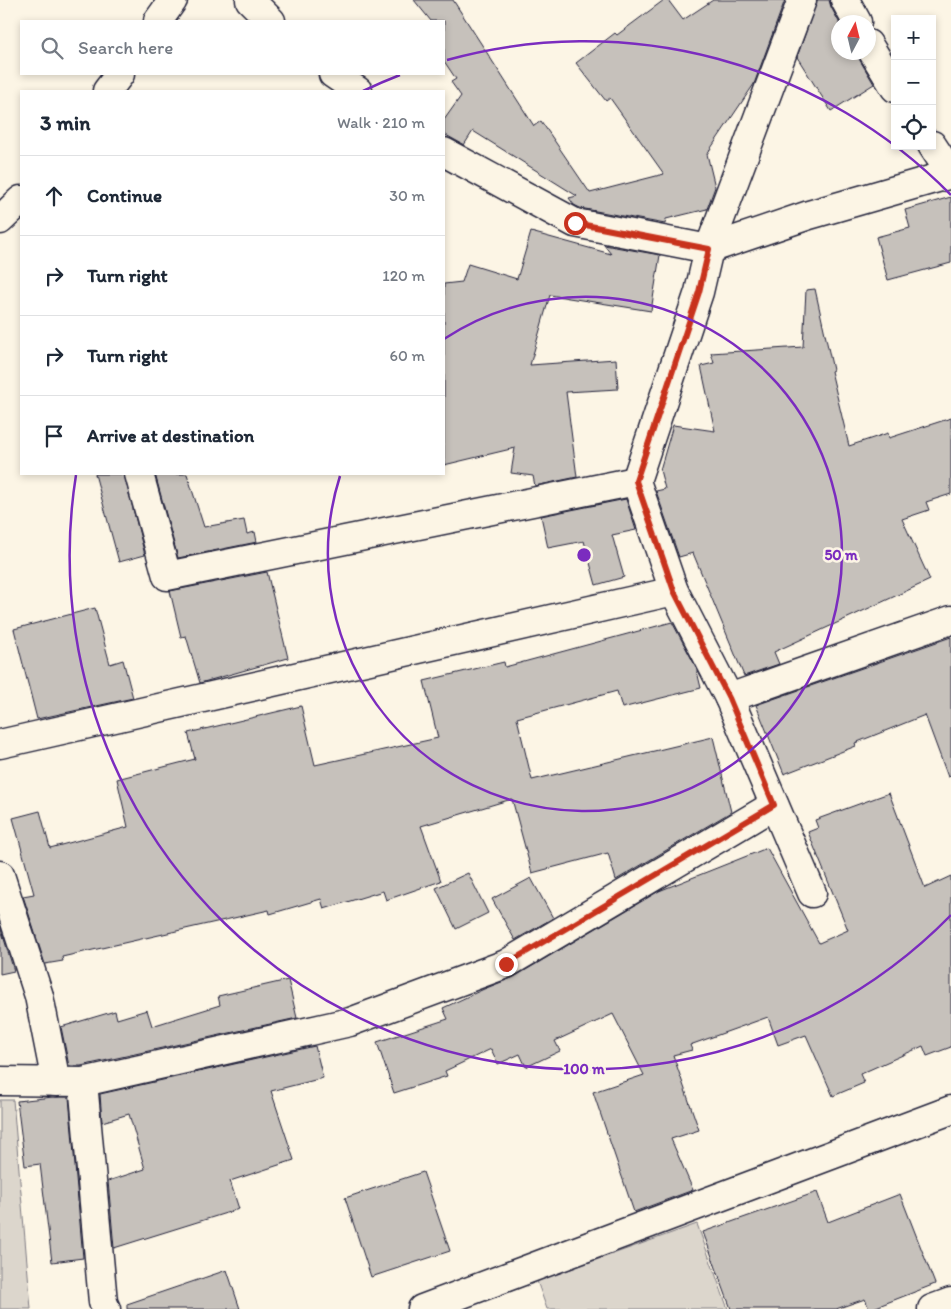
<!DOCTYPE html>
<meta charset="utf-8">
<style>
:root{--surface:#fff;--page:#f2f2f3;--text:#1f2937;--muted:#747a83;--line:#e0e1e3}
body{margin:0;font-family:Itim,sans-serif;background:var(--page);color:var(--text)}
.controls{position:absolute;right:15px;top:15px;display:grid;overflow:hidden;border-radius:0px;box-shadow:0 2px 8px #0003}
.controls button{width:45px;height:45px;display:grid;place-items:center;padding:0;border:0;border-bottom:1px solid var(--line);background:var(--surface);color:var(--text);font:25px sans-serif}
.compass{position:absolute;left:831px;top:15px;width:45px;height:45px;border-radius:50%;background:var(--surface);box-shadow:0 2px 8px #0003;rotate:7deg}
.stop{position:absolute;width:15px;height:15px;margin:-11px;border:4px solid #c8321e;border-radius:50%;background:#fff}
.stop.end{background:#c8321e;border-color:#fff;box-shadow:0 1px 5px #0008}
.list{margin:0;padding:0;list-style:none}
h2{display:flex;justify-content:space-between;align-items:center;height:65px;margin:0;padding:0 20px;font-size:21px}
h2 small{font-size:16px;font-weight:400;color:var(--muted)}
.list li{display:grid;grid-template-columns:32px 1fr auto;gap:15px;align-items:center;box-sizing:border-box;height:80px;padding:0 20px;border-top:1px solid var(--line)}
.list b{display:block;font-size:19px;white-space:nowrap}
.list em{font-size:16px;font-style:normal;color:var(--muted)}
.icon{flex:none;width:28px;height:28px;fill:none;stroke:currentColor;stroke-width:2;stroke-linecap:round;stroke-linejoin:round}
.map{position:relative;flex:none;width:951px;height:1309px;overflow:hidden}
.search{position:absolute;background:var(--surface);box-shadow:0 2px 8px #0003;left:20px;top:20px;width:425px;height:55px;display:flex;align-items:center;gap:12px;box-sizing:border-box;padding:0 18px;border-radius:0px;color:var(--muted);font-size:19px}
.panel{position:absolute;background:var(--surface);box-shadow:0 2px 8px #0003;left:20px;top:90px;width:425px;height:385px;border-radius:0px}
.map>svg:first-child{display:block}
.green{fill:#dcd6cc;stroke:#7f7c84}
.building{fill:#c6c1bb;stroke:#22223b}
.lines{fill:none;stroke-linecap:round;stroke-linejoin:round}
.minor-casing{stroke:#22223b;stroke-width:31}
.minor{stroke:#fcf5e5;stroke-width:28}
.route{stroke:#c8321e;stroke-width:6}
.ring{fill:none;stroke:#7b2cbf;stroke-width:2.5}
.centre{fill:#7b2cbf;stroke:#fcf5e5;stroke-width:2.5}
.ring-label{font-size:15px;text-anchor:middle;font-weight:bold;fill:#7b2cbf;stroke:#fcf5e5;stroke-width:5;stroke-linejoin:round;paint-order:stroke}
</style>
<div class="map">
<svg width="951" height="1309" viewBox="0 0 951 1309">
<rect width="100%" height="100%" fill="#fcf5e5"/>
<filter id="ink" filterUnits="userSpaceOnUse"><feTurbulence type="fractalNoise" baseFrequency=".02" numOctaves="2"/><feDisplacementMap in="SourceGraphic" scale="10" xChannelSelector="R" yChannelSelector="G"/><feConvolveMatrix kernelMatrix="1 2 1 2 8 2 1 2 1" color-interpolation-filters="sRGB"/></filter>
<g filter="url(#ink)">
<g class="green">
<path d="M 0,1100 L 13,1100 L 31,1309 L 0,1309 Z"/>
<path d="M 697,1224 L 728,1309 L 547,1309 L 537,1281 Z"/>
</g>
<g class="building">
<path d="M 414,0 L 453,0 L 534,126 L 541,121 L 590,193 L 664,174 L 610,98 L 606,101 L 576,63 L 615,33 L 617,35 L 664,0 L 668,0 L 683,20 L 713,0 L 785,0 L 754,84 L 707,154 L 715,187 L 707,209 L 666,219 L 665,224 L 580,208 L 574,205 L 569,198 L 577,196 L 473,131 L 464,145 L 444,134 L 444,120 L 461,96 L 451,82 L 456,79 L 444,61 L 444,21 L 431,21 Z"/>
<path d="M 817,0 L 829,0 L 831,7 L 839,22 L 838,52 L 855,52 L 874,84 L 831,111 L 797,57 Z"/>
<path d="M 951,197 L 951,263 L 888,280 L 876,237 L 910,228 L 905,210 Z"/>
<path d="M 531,232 L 611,254 L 604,245 L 660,255 L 651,311 L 550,295 L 530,365 L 616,359 L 618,389 L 566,392 L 577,477 L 535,486 L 533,476 L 511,473 L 515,448 L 444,465 L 444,284 L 462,282 L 468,264 L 517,279 Z"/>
<path d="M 815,289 L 833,370 L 831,371 L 849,446 L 888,433 L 889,438 L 951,418 L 951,494 L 926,502 L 929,510 L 902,519 L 930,580 L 774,652 L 779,664 L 744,676 L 693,553 L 679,557 L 656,491 L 665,489 L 660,470 L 673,425 L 715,431 L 701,366 L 714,363 L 711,353 L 803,347 L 806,290 Z"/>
<path d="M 95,474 L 124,474 L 145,555 L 119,562 Z"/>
<path d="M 155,474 L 187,474 L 204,527 L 244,520 L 247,534 L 255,532 L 257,542 L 178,558 Z"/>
<path d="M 626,499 L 636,530 L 612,535 L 624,577 L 596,585 L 584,541 L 548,548 L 541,516 Z"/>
<path d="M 267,572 L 288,658 L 200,683 L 186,636 L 181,637 L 170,591 Z"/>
<path d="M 95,608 L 110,664 L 123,660 L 133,698 L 37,719 L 14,629 Z"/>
<path d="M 672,622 L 696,667 L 701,688 L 622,708 L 617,691 L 517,718 L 532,780 L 713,737 L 731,812 L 616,880 L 608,853 L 532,873 L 512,799 L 421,826 L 441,881 L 386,900 L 383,891 L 324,909 L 321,899 L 270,914 L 269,910 L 62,957 L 63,961 L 45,964 L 23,896 L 34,894 L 13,818 L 40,811 L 50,848 L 128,827 L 117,779 L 195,759 L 188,733 L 301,706 L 315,765 L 438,738 L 424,681 L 504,662 L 505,667 Z"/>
<path d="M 951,637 L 951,776 L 948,777 L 925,715 L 855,743 L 856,746 L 784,774 L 756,705 Z"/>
<path d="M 889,793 L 925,888 L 951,876 L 951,1047 L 927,1056 L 923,1046 L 860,1074 L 864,1083 L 833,1096 L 806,1035 L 778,1045 L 768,1017 L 690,1045 L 692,1050 L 673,1055 L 699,1130 L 671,1139 L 693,1190 L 634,1212 L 593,1092 L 644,1075 L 613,1014 L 555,1041 L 560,1051 L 526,1067 L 520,1054 L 498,1064 L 491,1049 L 445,1071 L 447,1076 L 394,1093 L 377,1042 L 448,1019 L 443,1008 L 484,989 L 514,977 L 659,891 L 767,848 L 819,943 L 848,930 L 808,832 L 818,828 L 815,820 Z"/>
<path d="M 468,873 L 488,913 L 456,929 L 436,888 Z"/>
<path d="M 531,878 L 553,918 L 515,940 L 492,899 Z"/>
<path d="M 0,926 L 14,971 L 0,974 Z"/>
<path d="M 288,980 L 297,1018 L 81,1066 L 69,1066 L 61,1027 L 115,1011 L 117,1019 L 147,1010 L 152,1026 L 220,1005 L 218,996 Z"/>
<path d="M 315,1046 L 323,1078 L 271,1091 L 294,1160 L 230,1181 L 239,1209 L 114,1248 L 108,1181 L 145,1169 L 129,1114 L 102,1122 L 100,1094 Z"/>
<path d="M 53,1097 L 69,1097 L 83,1258 L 52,1262 L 40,1164 L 25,1166 L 17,1101 Z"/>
<path d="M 423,1172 L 450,1251 L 371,1277 L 345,1198 Z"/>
<path d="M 817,1192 L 828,1222 L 900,1194 L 935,1284 L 871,1309 L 869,1309 L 865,1299 L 836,1309 L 731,1309 L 703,1232 Z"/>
<path d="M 227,1270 L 240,1309 L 127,1309 L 127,1304 Z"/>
</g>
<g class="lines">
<g class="minor-casing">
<g id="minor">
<path d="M 250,0 L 271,21"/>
<path d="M 802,0 L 709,249 L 699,292 L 636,481 L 674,591 L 729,698 L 812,893"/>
<path d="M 845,0 L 857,22"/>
<path d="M 158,21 L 173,0"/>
<path d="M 868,44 L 895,88"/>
<path d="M 333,74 L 358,91"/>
<path d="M 107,91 L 120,74"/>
<path d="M 932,145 L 951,174"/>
<path d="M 444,152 L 575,223 L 709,249 L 809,215 L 951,174"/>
<path d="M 0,220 L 21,200"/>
<path d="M 139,474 L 167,576 L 636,481"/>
<path d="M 729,698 L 951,620"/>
<path d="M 0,744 L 674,591"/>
<path d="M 0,875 L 39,996 L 56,1082"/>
<path d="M 0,1081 L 83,1082 L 350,1022 L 506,964 L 774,805"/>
<path d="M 83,1082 L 103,1302 L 106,1309"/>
<path d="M 422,1309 L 951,1110"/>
<path d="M 932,1309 L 951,1302"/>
</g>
</g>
<use href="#minor" class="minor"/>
</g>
</g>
<g class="lines" filter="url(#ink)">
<path class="route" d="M 506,964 L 774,805 L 729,698 L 674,591 L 636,481 L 699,292 L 709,249 L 575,223"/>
</g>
<g class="ring">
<path d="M444 339A257 257 0 1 1 340 476"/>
<path d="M951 915A514 514 0 0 1 76 475M363 91A514 514 0 0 1 400 75M447 60A514 514 0 0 1 951 195"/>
</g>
<circle cx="584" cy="555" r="8" class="centre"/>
<g class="ring-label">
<text x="841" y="560">50 m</text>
<text x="584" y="1074">100 m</text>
</g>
</svg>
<div class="controls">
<button>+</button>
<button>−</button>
<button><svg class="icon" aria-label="locate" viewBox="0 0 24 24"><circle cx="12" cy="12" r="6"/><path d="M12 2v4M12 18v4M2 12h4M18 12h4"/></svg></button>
</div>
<svg class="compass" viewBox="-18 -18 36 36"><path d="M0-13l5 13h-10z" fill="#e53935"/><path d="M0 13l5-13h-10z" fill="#747a83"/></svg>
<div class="stop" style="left:575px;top:223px"></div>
<div class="stop end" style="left:506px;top:964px"></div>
<div class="search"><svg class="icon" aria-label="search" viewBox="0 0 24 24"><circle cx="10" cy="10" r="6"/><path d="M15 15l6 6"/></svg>Search here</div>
<section class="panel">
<h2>3 min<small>Walk · 210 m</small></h2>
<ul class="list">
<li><svg class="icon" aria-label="ahead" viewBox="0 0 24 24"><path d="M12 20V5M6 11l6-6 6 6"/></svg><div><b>Continue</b></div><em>30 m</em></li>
<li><svg class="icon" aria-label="right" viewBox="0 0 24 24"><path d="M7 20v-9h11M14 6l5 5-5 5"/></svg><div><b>Turn right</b></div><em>120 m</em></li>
<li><svg class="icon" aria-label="right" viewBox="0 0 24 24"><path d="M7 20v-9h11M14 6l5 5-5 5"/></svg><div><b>Turn right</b></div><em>60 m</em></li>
<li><svg class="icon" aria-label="arrive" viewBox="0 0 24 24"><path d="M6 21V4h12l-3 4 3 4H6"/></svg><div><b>Arrive at destination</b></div></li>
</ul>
</section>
</div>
